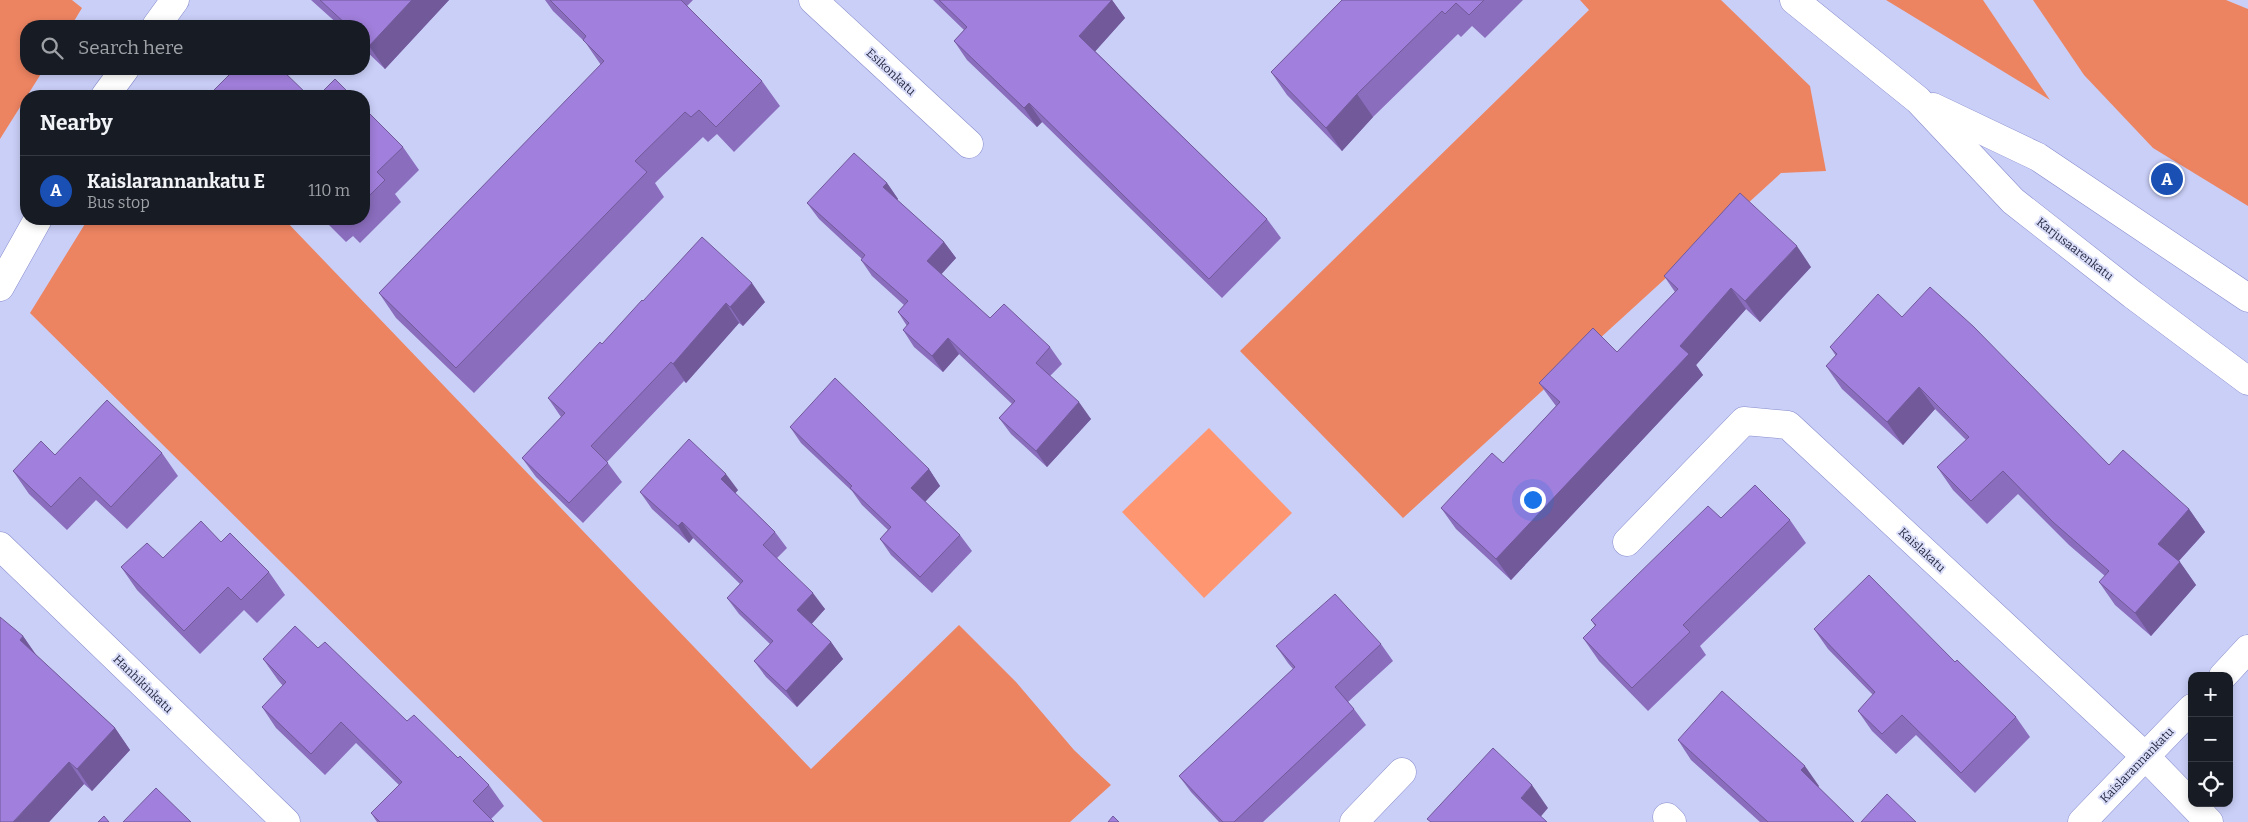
<!DOCTYPE html>
<meta charset="utf-8">
<style>
:root{--surface:#171b24;--page:#242831;--text:#f1f3f6;--muted:#9ea1a6;--line:#363941;--accent:#b4b19c}
body{margin:0;font-family:Bitter,serif;background:var(--page);color:var(--text)}
.controls{position:absolute;right:15px;bottom:15px;display:grid;overflow:hidden;border-radius:10px;box-shadow:0 2px 8px #0003}
.controls button{width:45px;height:45px;display:grid;place-items:center;padding:0;border:0;border-bottom:1px solid var(--line);background:var(--surface);color:var(--text);font:25px sans-serif}
.you{position:absolute;left:1532px;top:499px;width:18px;height:18px;margin:-12px;border:4px solid #fff;border-radius:50%;background:#1a73e8;box-shadow:0 0 0 8px #1a73e833}
.badge{display:grid;place-items:center;width:32px;height:32px;border-radius:50%;background:var(--accent);color:#fff;font-size:16px;font-weight:700}
.pin{position:absolute;translate:-50% -50%;border:2px solid #fff;box-shadow:0 1px 5px #0006}
.list{margin:0;padding:0;list-style:none}
h2{display:flex;justify-content:space-between;align-items:center;height:65px;margin:0;padding:0 20px;font-size:21px}
h2 small{font-size:16px;font-weight:400;color:var(--muted)}
.list li{display:grid;grid-template-columns:32px 1fr auto;gap:15px;align-items:center;box-sizing:border-box;height:70px;padding:0 20px;border-top:1px solid var(--line)}
.list b{display:block;font-size:19px;white-space:nowrap}
.list p{margin:0;font-size:16px;white-space:nowrap;color:var(--muted)}
.list em{font-size:16px;font-style:normal;color:var(--muted)}
.icon{flex:none;width:28px;height:28px;fill:none;stroke:currentColor;stroke-width:2;stroke-linecap:round;stroke-linejoin:round}
.map{position:relative;flex:none;width:2248px;height:822px;overflow:hidden}
.search{position:absolute;background:var(--surface);box-shadow:0 2px 8px #0003;left:20px;top:20px;width:350px;height:55px;display:flex;align-items:center;gap:12px;box-sizing:border-box;padding:0 18px;border-radius:20px;color:var(--muted);font-size:19px}
.panel{position:absolute;background:var(--surface);box-shadow:0 2px 8px #0003;left:20px;top:90px;width:350px;height:135px;border-radius:20px}
.map>svg:first-child{display:block}
.green{fill:#fe9672}
.forest{fill:#ed8461}
.lines{fill:none;stroke-linecap:round;stroke-linejoin:round}
.minor-casing{stroke:#878ccc;stroke-width:29}
.minor{stroke:#fff;stroke-width:28}
.wall{fill:#8a6dbd}
.shaded-wall{fill:#71599a}
.building{fill:#a17fdc;stroke:#71599a}
.labels{text-anchor:middle;dominant-baseline:central;stroke-width:4;stroke-linejoin:round;paint-order:stroke}
.street-label{font-size:12px;fill:#282a44;stroke:#dadef9}
</style>
<div class="map">
<svg width="2248" height="822" viewBox="0 0 2248 822">
<rect width="100%" height="100%" fill="#cacff8"/>
<path class="green" d="M 1209,428 L 1292,513 L 1204,598 L 1122,512 Z"/>
<g class="forest">
<path d="M 0,0 L 72,0 L 82,8 L 71,26 L 26,26 L 26,69 L 44,69 L 0,139 Z"/>
<path d="M 1580,0 L 1721,0 L 1810,86 L 1826,171 L 1781,173 L 1403,518 L 1240,351 L 1589,10 Z"/>
<path d="M 1886,0 L 1983,0 L 2050,100 Z"/>
<path d="M 2033,0 L 2226,0 L 2248,9 L 2248,206 L 2153,148 L 2084,75 Z"/>
<path d="M 88,219 L 284,219 L 811,769 L 959,625 L 1016,682 L 1074,750 L 1111,785 L 1070,822 L 543,822 L 30,313 Z"/>
</g>
<g class="lines">
<g class="minor-casing">
<g id="minor">
<path d="M 813,0 L 969,144"/>
<path d="M 1794,0 L 1918,100 L 2013,201 L 2133,295 L 2248,381"/>
<path d="M 156,26 L 175,0"/>
<path d="M 105,96 L 125,69"/>
<path d="M 1933,107 L 2038,157 L 2248,298"/>
<path d="M 0,287 L 38,219"/>
<path d="M 1627,542 L 1744,421 L 1788,425 L 2146,757 L 2209,822"/>
<path d="M 0,546 L 286,822"/>
<path d="M 2223,676 L 2248,649"/>
<path d="M 1667,817 L 1672,822"/>
<path d="M 1354,822 L 1402,772"/>
<path d="M 2082,822 L 2192,708"/>
</g>
</g>
<use href="#minor" class="minor"/>
</g>
<g class="wall">
<path d="M 311,0 L 449,0 L 385,69 L 364,49 L 364,26 L 340,26 Z"/>
<path d="M 545,0 L 693,0 L 687,6 L 762,81 L 780,106 L 734,152 L 717,134 L 708,142 L 703,137 L 655,183 L 664,197 L 474,393 L 396,318 L 379,293 L 601,65 L 585,42 L 553,11 Z"/>
<path d="M 933,0 L 1112,0 L 1125,18 L 1095,51 L 1267,219 L 1281,238 L 1222,298 L 1042,122 L 1037,127 L 967,60 L 954,41 L 964,30 Z"/>
<path d="M 1342,0 L 1523,0 L 1485,38 L 1472,26 L 1461,37 L 1458,34 L 1373,117 L 1342,151 L 1287,95 L 1271,72 Z"/>
<path d="M 364,108 L 403,147 L 419,170 L 395,194 L 401,202 L 360,243 L 353,236 L 346,242 L 323,219 L 364,219 Z"/>
<path d="M 887,183 L 898,199 L 897,200 L 944,242 L 956,258 L 941,274 L 990,318 L 1050,347 L 1062,364 L 1050,376 L 1091,419 L 1047,467 L 1011,434 L 999,418 L 1012,404 L 959,354 L 943,372 L 914,347 L 903,330 L 907,326 L 898,312 L 904,305 L 872,276 L 861,260 L 862,259 L 819,219 L 807,203 Z"/>
<path d="M 1811,267 L 1760,322 L 1746,309 L 1696,365 L 1703,375 L 1511,580 L 1456,529 L 1441,508 L 1503,463 L 1556,406 L 1539,383 L 1617,352 L 1675,292 L 1664,276 Z"/>
<path d="M 643,301 L 765,302 L 743,326 L 739,323 L 686,383 L 684,381 L 607,462 L 622,482 L 583,523 L 536,477 L 522,458 L 561,417 L 548,398 L 602,344 Z"/>
<path d="M 1902,317 L 2109,465 L 2189,509 L 2205,532 L 2179,561 L 2196,585 L 2151,636 L 2115,605 L 2099,582 L 2105,576 L 2069,545 L 2018,494 L 1987,524 L 1953,490 L 1937,467 L 1966,440 L 1935,409 L 1903,445 L 1842,389 L 1826,366 L 1836,356 L 1830,347 Z"/>
<path d="M 790,427 L 929,469 L 940,486 L 925,502 L 960,535 L 972,551 L 932,593 L 891,555 L 880,539 L 888,530 L 862,505 L 852,491 L 801,443 Z"/>
<path d="M 162,453 L 178,476 L 127,529 L 96,500 L 67,530 L 29,494 L 13,471 L 55,455 Z"/>
<path d="M 738,490 L 735,493 L 775,532 L 787,548 L 777,558 L 825,609 L 811,624 L 831,642 L 843,659 L 797,707 L 766,677 L 754,661 L 770,644 L 739,614 L 727,598 L 740,584 L 693,538 L 689,543 L 652,509 L 640,492 Z"/>
<path d="M 1721,518 L 1790,520 L 1806,543 L 1700,646 L 1706,655 L 1648,711 L 1599,661 L 1583,638 L 1595,626 L 1591,620 Z"/>
<path d="M 221,542 L 269,572 L 285,595 L 257,623 L 244,610 L 200,654 L 137,590 L 121,567 L 163,558 Z"/>
<path d="M 1814,629 L 1955,662 L 2016,717 L 2030,737 L 1975,793 L 1916,735 L 1896,754 L 1872,731 L 1858,711 L 1873,695 L 1828,649 Z"/>
<path d="M 23,636 L 37,656 L 115,728 L 130,750 L 92,791 L 84,784 L 49,822 Z"/>
<path d="M 1381,644 L 1393,661 L 1348,702 L 1354,709 L 1366,725 L 1263,822 L 1219,822 L 1191,792 L 1179,776 L 1293,669 L 1288,663 L 1276,646 Z"/>
<path d="M 318,648 L 407,721 L 458,758 L 489,785 L 504,806 L 491,819 L 494,822 L 377,822 L 371,813 L 399,785 L 356,743 L 325,775 L 276,728 L 262,707 L 283,686 L 278,680 L 263,659 Z"/>
<path d="M 1678,740 L 1819,786 L 1818,787 L 1854,822 L 1760,822 L 1691,760 Z"/>
</g>
<g class="shaded-wall">
<path d="M 412,0 L 449,0 L 385,69 L 369,46 Z"/>
<path d="M 1112,0 L 1125,18 L 1092,55 L 1079,36 Z"/>
<path d="M 1357,94 L 1373,117 L 1342,151 L 1326,128 Z"/>
<path d="M 1029,103 L 1042,122 L 1037,127 L 1024,108 Z"/>
<path d="M 887,183 L 898,199 L 894,204 L 883,187 Z"/>
<path d="M 944,242 L 956,258 L 938,278 L 927,261 Z"/>
<path d="M 1797,246 L 1811,267 L 1760,322 L 1745,301 Z"/>
<path d="M 752,283 L 765,302 L 743,326 L 730,307 Z"/>
<path d="M 1731,288 L 1746,309 L 1696,365 L 1703,375 L 1511,580 L 1496,559 L 1680,346 Z"/>
<path d="M 726,303 L 739,323 L 686,383 L 673,364 Z"/>
<path d="M 948,338 L 959,354 L 943,372 L 932,356 Z"/>
<path d="M 1919,387 L 1935,409 L 1903,445 L 1887,422 Z"/>
<path d="M 1079,402 L 1091,419 L 1047,467 L 1036,451 Z"/>
<path d="M 929,469 L 940,486 L 922,505 L 911,488 Z"/>
<path d="M 726,474 L 738,490 L 733,496 L 721,479 Z"/>
<path d="M 2189,509 L 2205,532 L 2174,566 L 2158,544 Z"/>
<path d="M 682,522 L 693,538 L 689,543 L 678,526 Z"/>
<path d="M 2180,562 L 2196,585 L 2151,636 L 2135,613 Z"/>
<path d="M 813,593 L 825,609 L 809,627 L 797,610 Z"/>
<path d="M 23,636 L 38,658 L 20,640 Z"/>
<path d="M 831,642 L 843,659 L 797,707 L 786,691 Z"/>
<path d="M 115,728 L 130,750 L 92,791 L 77,769 Z"/>
<path d="M 69,762 L 84,784 L 49,822 L 13,822 Z"/>
<path d="M 1805,766 L 1819,786 L 1815,790 L 1801,770 Z"/>
<path d="M 1532,785 L 1548,808 L 1537,821 L 1521,798 Z"/>
</g>
<g class="building">
<path d="M 320,0 L 412,0 L 369,46 L 364,41 L 364,26 L 348,26 Z"/>
<path d="M 550,0 L 681,0 L 762,81 L 716,127 L 699,110 L 691,117 L 685,112 L 635,161 L 647,172 L 456,368 L 379,293 L 604,61 L 583,40 L 586,36 Z"/>
<path d="M 939,0 L 1112,0 L 1079,36 L 1267,219 L 1209,279 L 1029,103 L 1024,108 L 954,41 L 967,27 Z"/>
<path d="M 1342,0 L 1484,0 L 1469,15 L 1456,3 L 1445,14 L 1442,11 L 1357,94 L 1326,128 L 1271,72 Z"/>
<path d="M 235,69 L 281,69 L 309,96 L 208,96 Z"/>
<path d="M 335,79 L 352,96 L 318,96 Z"/>
<path d="M 364,108 L 403,147 L 377,172 L 385,180 L 364,201 Z"/>
<path d="M 854,153 L 887,183 L 883,187 L 944,242 L 927,261 L 990,318 L 1004,304 L 1050,347 L 1036,363 L 1079,402 L 1036,451 L 999,418 L 1015,401 L 948,338 L 932,356 L 903,330 L 909,323 L 898,312 L 908,301 L 861,260 L 865,255 L 807,203 Z"/>
<path d="M 1740,193 L 1797,246 L 1745,301 L 1731,288 L 1680,346 L 1689,354 L 1496,559 L 1441,508 L 1492,453 L 1503,463 L 1560,402 L 1539,383 L 1593,328 L 1617,352 L 1678,289 L 1664,276 Z"/>
<path d="M 702,237 L 752,283 L 730,307 L 726,303 L 673,364 L 671,362 L 591,446 L 608,463 L 569,503 L 522,458 L 565,413 L 548,398 L 600,342 L 602,344 L 642,300 L 643,301 Z"/>
<path d="M 1930,287 L 1974,327 L 2109,465 L 2123,450 L 2189,509 L 2158,544 L 2180,562 L 2135,613 L 2099,582 L 2109,571 L 2053,522 L 2003,471 L 1971,501 L 1937,467 L 1969,437 L 1919,387 L 1887,422 L 1826,366 L 1837,354 L 1830,347 L 1878,294 L 1902,317 Z"/>
<path d="M 835,378 L 929,469 L 911,488 L 960,535 L 920,577 L 880,539 L 891,527 L 850,488 L 852,486 L 790,427 Z"/>
<path d="M 107,400 L 162,453 L 111,507 L 80,477 L 51,507 L 13,471 L 41,441 L 55,455 Z"/>
<path d="M 689,439 L 726,474 L 721,479 L 775,532 L 763,545 L 813,593 L 797,610 L 831,642 L 786,691 L 754,661 L 773,641 L 727,598 L 743,581 L 682,522 L 678,526 L 640,492 Z"/>
<path d="M 1755,485 L 1790,520 L 1683,625 L 1690,632 L 1632,688 L 1583,638 L 1596,625 L 1591,620 L 1708,506 L 1721,518 Z"/>
<path d="M 201,521 L 221,542 L 230,533 L 269,572 L 241,600 L 228,587 L 184,631 L 121,567 L 147,543 L 163,558 Z"/>
<path d="M 1869,575 L 1955,662 L 1957,660 L 2016,717 L 1961,773 L 1902,715 L 1882,734 L 1858,711 L 1875,692 L 1814,629 Z"/>
<path d="M 1335,594 L 1381,644 L 1335,687 L 1354,709 L 1234,822 L 1223,822 L 1179,776 L 1295,667 L 1276,646 Z"/>
<path d="M 0,617 L 23,636 L 20,640 L 115,728 L 77,769 L 69,762 L 13,822 L 0,822 Z"/>
<path d="M 295,626 L 318,648 L 325,642 L 407,721 L 414,715 L 458,758 L 460,756 L 489,785 L 473,801 L 494,822 L 380,822 L 371,813 L 402,782 L 341,722 L 311,754 L 262,707 L 286,682 L 263,659 Z"/>
<path d="M 1722,691 L 1805,766 L 1801,770 L 1854,822 L 1768,822 L 1678,740 Z"/>
<path d="M 1493,748 L 1532,785 L 1521,798 L 1547,822 L 1431,822 L 1427,819 Z"/>
<path d="M 156,788 L 191,822 L 123,822 Z"/>
<path d="M 1887,794 L 1916,822 L 1861,822 Z"/>
<path d="M 104,816 L 109,822 L 98,822 Z"/>
<path d="M 1113,816 L 1119,822 L 1108,822 Z"/>
</g>
<g class="labels">
<g class="street-label">
<text transform="translate(891 72) rotate(43)">Esikonkatu</text>
<text transform="translate(2075 249) rotate(38)">Karjusaarenkatu</text>
<text transform="translate(1922 550) rotate(43)">Kaislakatu</text>
<text transform="translate(143 684) rotate(44)">Hanhikinkatu</text>
<text transform="translate(2137 765) rotate(-46)">Kaislarannankatu</text>
</g>
</g>
</svg>
<div class="controls">
<button>+</button>
<button>−</button>
<button><svg class="icon" aria-label="locate" viewBox="0 0 24 24"><circle cx="12" cy="12" r="6"/><path d="M12 2v4M12 18v4M2 12h4M18 12h4"/></svg></button>
</div>
<div class="you"></div>
<div class="pin badge" style="left:2167px;top:179px;background:#1a4fb4">A</div>
<div class="search"><svg class="icon" aria-label="search" viewBox="0 0 24 24"><circle cx="10" cy="10" r="6"/><path d="M15 15l6 6"/></svg>Search here</div>
<section class="panel">
<h2>Nearby<small></small></h2>
<ul class="list">
<li><span class="badge" style="background:#1a4fb4">A</span><div><b>Kaislarannankatu E</b><p>Bus stop</p></div><em>110 m</em></li>
</ul>
</section>
</div>
